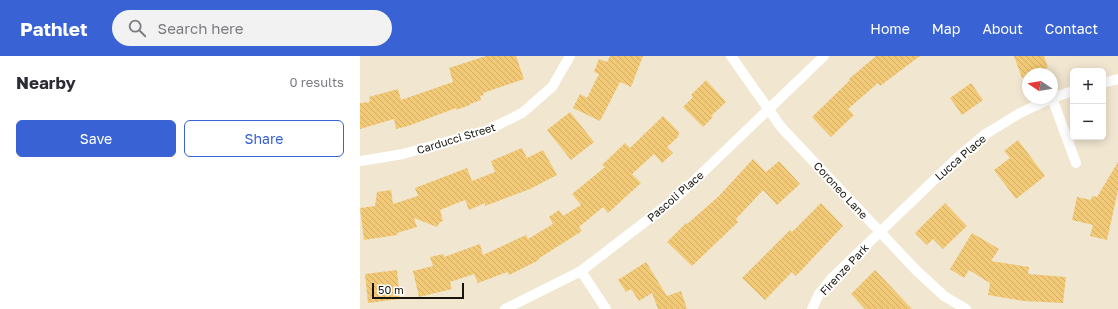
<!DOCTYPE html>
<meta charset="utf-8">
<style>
:root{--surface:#fff;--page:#f2f2f3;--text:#2b2b33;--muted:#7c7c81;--line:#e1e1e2;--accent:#3963d4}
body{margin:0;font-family:"Golos Text",sans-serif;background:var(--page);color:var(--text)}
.controls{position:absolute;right:12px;top:12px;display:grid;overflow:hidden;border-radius:6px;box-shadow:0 2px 10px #0003}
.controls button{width:36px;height:36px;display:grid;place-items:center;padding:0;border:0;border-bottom:1px solid var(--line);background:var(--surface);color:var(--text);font:20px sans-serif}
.compass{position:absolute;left:662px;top:12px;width:36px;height:36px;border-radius:50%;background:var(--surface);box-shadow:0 2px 10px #0003;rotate:282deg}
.scale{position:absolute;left:12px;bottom:10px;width:92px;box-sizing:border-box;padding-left:4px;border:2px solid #19150d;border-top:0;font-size:11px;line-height:14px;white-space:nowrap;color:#19150d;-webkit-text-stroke:3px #fff;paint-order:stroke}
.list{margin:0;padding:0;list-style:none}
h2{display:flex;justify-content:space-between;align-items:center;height:52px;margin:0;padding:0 16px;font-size:17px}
h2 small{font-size:13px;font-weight:400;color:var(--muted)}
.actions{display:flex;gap:8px;padding:12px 16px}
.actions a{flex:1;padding:9px 0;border:1px solid var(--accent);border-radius:6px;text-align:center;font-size:14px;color:var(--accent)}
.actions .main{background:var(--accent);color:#fff}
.icon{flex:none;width:22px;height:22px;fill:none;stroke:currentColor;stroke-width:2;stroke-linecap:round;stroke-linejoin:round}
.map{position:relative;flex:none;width:758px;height:253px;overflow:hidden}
header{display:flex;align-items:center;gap:24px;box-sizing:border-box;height:56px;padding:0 20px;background:var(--accent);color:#fff}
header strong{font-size:19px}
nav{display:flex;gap:22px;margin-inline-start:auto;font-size:14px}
.search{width:280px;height:36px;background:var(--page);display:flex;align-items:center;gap:10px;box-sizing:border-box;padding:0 14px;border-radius:22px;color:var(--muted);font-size:15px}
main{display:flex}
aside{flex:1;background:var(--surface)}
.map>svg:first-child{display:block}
.building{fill:url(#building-back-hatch)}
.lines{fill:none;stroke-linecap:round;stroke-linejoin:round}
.street{stroke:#fff;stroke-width:10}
.labels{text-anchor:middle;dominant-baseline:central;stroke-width:4;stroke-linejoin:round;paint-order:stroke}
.street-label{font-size:11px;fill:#19150d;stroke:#fff}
</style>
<header>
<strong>Pathlet</strong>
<div class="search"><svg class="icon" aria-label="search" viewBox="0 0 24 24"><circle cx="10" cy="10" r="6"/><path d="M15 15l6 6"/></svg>Search here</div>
<nav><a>Home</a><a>Map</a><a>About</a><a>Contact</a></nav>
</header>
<main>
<aside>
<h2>Nearby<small>0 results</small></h2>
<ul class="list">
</ul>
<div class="actions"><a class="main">Save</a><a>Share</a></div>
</aside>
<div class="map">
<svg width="758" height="253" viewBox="0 0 758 253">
<defs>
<pattern id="building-back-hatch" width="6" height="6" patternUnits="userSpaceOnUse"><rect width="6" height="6" fill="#f2ca77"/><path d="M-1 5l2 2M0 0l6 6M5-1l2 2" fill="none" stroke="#cfad66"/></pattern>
</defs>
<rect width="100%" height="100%" fill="#f1e6d0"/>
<g class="building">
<path d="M 126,0 L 156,0 L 164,23 L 123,37 L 124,39 L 120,40 L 121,44 L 110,48 L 110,49 L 96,54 L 96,52 L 48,70 L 36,73 L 34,63 L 0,73 L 0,47 L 10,46 L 9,41 L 38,33 L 41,44 L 93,26 L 89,12 Z"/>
<path d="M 250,0 L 283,0 L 271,31 L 260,26 L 240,65 L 213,52 L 220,38 L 227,42 L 239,18 L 234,16 L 239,3 L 247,6 Z"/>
<path d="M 516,0 L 560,0 L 520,30 L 518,27 L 488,53 L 494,59 L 471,81 L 452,61 L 490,24 L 489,23 Z"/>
<path d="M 654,0 L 684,0 L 688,12 L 668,18 L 668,20 L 662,22 Z"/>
<path d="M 346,24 L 366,46 L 351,60 L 353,61 L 343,71 L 323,51 L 333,41 L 331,39 Z"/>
<path d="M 611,27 L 623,44 L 602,59 L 590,42 Z"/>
<path d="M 210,56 L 234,86 L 211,104 L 187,74 Z"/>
<path d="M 303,60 L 319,76 L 318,81 L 307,91 L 313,97 L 302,107 L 294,98 L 272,118 L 281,127 L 248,157 L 243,151 L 219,171 L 222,175 L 178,203 L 179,204 L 149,219 L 147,216 L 118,227 L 114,218 L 90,226 L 92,233 L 59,241 L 53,215 L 73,210 L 70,201 L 84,198 L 84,201 L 120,188 L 123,199 L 166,179 L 168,183 L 193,168 L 189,161 L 199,154 L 203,160 L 221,149 L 212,138 L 245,111 L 242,109 L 265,87 L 270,92 Z"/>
<path d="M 658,84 L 685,120 L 656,143 L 634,114 L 650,102 L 644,95 Z"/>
<path d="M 162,92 L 167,102 L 183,94 L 197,119 L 170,133 L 125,150 L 125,147 L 109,154 L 105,144 L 80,154 L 83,165 L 80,166 L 77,171 L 54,162 L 57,171 L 37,177 L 37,179 L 4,184 L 0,152 L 15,150 L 17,136 L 31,134 L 33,148 L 58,140 L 55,132 L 107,112 L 112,125 L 135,116 L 131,105 Z"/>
<path d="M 393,103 L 406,116 L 419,105 L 440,128 L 417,149 L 403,134 L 376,163 L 378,166 L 332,210 L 307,186 L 326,167 L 327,168 L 358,141 Z"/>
<path d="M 758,106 L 758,134 L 747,184 L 730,180 L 733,169 L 712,164 L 717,141 L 731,144 L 732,140 L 737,141 Z"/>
<path d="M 461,147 L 483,170 L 436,220 L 432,216 L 405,244 L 382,222 L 430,174 L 432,176 Z"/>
<path d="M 585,147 L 607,170 L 583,193 L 573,183 L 567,189 L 555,177 Z"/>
<path d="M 612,177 L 639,193 L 631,205 L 669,211 L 668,218 L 706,221 L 703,247 L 664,245 L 628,239 L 630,227 L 609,214 L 604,222 L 590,213 Z"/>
<path d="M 286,206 L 307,240 L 321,235 L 327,253 L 298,253 L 292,237 L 279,245 L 271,233 L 266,236 L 258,224 Z"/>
<path d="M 37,214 L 40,243 L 8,247 L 5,218 Z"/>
<path d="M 515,214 L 552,253 L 505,253 L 491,238 Z"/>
</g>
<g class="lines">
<g class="street">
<path d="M 371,0 L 421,71 L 556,214 L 584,240 L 606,253"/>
<path d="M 743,27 L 758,23"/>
<path d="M 692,42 L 716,107"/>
<path d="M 692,42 L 713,35"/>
<path d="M 0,105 L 43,98 L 126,75 L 162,57 L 192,31 L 210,0"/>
<path d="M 221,215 L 246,253"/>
<path d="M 145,253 L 221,215 L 316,142 L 464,0"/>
<path d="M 452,253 L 459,238 L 473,221 L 598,101 L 624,79 L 660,57 L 692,42"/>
</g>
</g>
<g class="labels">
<g class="street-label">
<text transform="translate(96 82) rotate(-17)">Carducci Street</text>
<text transform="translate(600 101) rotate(-41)">Lucca Place</text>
<text transform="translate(481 134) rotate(47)">Coroneo Lane</text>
<text transform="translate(315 140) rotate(-41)">Pascoli Place</text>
<text transform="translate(484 213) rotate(-47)">Firenze Park</text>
</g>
</g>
</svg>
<div class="controls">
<button>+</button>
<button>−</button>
</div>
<svg class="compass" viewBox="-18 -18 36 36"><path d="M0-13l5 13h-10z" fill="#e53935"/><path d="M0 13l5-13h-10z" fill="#7c7c81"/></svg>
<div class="scale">50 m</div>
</div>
</main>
